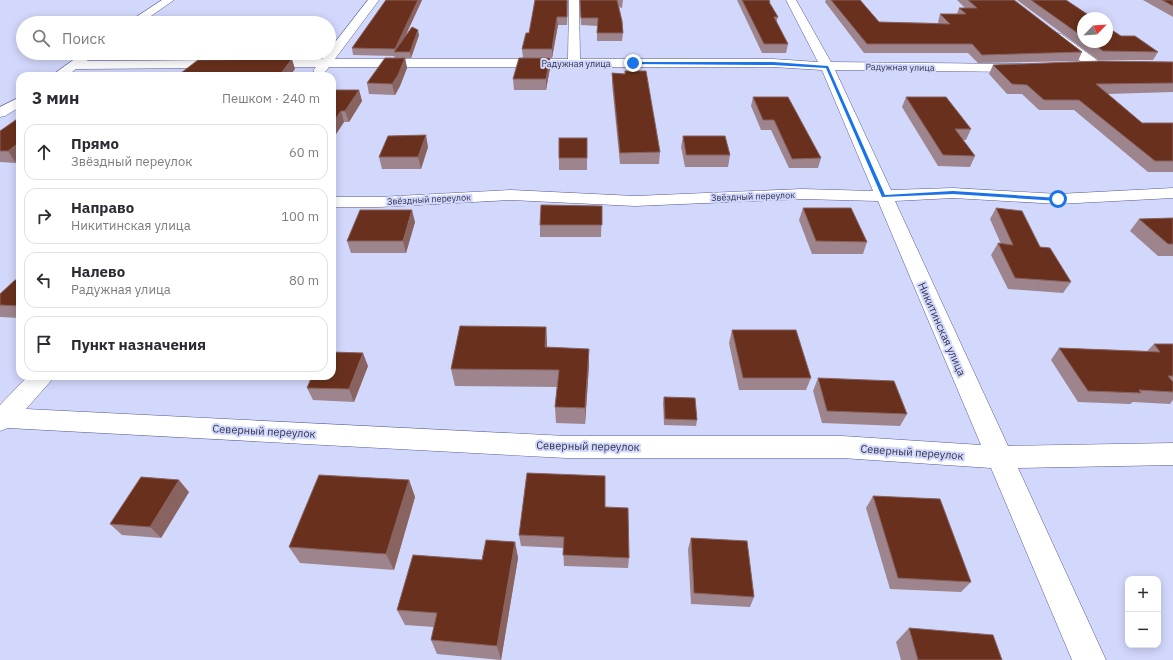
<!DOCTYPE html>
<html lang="ru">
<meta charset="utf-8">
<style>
:root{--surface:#fff;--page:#f2f2f3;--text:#2b2b33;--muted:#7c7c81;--line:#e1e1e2}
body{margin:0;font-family:"IBM Plex Sans",sans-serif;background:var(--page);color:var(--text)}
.controls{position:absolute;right:12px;bottom:12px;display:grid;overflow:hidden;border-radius:8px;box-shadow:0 2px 10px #0003}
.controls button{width:36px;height:36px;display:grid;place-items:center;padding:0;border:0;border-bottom:1px solid var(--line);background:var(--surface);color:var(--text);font:20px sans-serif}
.compass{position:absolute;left:1077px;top:12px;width:36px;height:36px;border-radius:50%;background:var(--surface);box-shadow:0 2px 10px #0003;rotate:65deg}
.stop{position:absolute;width:12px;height:12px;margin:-9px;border:3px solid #1a73e8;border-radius:50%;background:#fff}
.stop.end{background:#1a73e8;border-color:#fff;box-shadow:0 1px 4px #0008}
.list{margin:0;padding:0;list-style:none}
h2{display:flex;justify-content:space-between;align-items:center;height:52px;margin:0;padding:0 16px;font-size:17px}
h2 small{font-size:13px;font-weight:400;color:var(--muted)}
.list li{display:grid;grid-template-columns:26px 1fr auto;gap:12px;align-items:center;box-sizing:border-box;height:56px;margin:0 8px 8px;padding:0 8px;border:1px solid var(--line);border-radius:12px}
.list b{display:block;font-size:15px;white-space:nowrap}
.list p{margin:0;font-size:13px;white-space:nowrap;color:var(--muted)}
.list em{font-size:13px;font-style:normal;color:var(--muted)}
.icon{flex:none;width:22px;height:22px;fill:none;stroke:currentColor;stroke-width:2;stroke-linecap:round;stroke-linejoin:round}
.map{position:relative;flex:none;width:1173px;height:660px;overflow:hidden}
.search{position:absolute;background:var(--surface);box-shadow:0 2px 10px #0003;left:16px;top:16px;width:320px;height:44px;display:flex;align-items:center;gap:10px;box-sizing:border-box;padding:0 14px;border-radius:22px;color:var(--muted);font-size:15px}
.panel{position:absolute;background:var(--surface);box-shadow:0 2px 10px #0003;left:16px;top:72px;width:320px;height:308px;border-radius:12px}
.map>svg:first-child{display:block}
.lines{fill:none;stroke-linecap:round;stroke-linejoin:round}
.street-casing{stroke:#565a8f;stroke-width:1}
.street{fill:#fff;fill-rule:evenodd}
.wall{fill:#9e848c}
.shaded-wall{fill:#886360}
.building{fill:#69311d;stroke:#886360}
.route{fill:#1a73e8}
.labels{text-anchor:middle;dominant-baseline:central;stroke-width:4;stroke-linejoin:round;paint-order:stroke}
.far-street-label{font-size:9px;fill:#31334b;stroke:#d2d7fc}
.street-label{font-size:11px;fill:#31334b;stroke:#d2d7fc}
</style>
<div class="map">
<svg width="1173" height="660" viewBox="0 0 1173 660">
<rect width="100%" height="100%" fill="#d2d7fc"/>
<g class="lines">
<g class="street-casing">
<g id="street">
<path d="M 162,0 L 174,0 L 141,23 L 127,23 Z"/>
<path d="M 368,0 L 379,0 L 335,59 L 568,59 L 569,0 L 579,0 L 580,59 L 773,59 L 818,62 L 786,0 L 796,0 L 831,62 L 1021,64 L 1026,65 L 1027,68 L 1026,71 L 1021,72 L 835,70 L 891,190 L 953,188 L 1058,194 L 1173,188 L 1173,198 L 1058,204 L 953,198 L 895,201 L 1008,446 L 1173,443 L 1173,465 L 1018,468 L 1106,660 L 1072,660 L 991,468 L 842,458 L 566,458 L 8,428 L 0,431 L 0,405 L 28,376 L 54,376 L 50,382 L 26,409 L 566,436 L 842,436 L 981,445 L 878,201 L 802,199 L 635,206 L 511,200 L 379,207 L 332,207 L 332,197 L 379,197 L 511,190 L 635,196 L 802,189 L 873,191 L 822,70 L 773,67 L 329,67 C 325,73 323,75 315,73 L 313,70 L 316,67 L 264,67 L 259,66 L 258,63 L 259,60 L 264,59 L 322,59 L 327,53 L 329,53 L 329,50 Z"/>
<path d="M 1057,33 L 1061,34 L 1100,62 L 1101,65 L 1100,68 L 1090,68 L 1053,40 L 1051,37 L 1053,34 Z"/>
<path d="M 83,53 L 90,53 L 92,56 L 87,61 L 223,60 L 228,61 L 229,64 L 228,67 L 223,68 L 76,69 L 67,76 L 51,76 Z"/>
<path d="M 20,97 L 20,107 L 5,116 L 0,117 L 0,107 Z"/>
</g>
</g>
<use href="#street" class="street"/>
</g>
<g class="wall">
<path d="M 386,0 L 422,0 L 405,36 L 419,35 L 411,58 L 395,58 L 394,56 L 353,55 L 352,48 Z"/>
<path d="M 568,0 L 567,25 L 558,25 L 552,58 L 523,58 L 522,49 L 529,33 Z"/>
<path d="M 580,0 L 623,0 L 622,8 L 619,7 L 623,33 L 622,41 L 597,41 L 597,26 L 581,25 Z"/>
<path d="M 737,0 L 769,0 L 770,2 L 770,3 L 778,17 L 776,23 L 788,44 L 786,53 L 762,53 Z"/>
<path d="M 826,0 L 860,0 L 879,22 L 939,23 L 938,22 L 940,14 L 957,14 L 959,8 L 965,8 L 957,0 L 1014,0 L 1082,52 L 1078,61 L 978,63 L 968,53 L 864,53 L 825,2 Z"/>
<path d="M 1017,0 L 1066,0 L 1083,18 L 1083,42 L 1107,42 L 1121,36 L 1158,52 L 1153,60 L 1098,60 Z"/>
<path d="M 1143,0 L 1173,0 L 1173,17 Z"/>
<path d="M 214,53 L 306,53 L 303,58 L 216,58 Z"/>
<path d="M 405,58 L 407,68 L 400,86 L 395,95 L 369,94 L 367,83 Z"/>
<path d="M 1173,62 L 1173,92 L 1107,94 L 1142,123 L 1173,123 L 1173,172 L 1148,172 L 1074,110 L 1039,110 L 1022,94 L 1007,94 L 989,74 L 993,65 Z"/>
<path d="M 550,68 L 546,90 L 514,90 L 513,79 Z"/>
<path d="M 612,73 L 625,74 L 660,152 L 659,164 L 620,164 L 612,84 Z"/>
<path d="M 332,90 L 359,90 L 362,101 L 349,122 L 344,122 L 332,140 Z"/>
<path d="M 753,97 L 821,158 L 818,168 L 789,168 L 771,130 L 761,130 L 751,106 Z"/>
<path d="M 906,97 L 971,129 L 966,140 L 963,140 L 975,156 L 970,167 L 938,166 L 902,107 Z"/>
<path d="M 0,131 L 16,163 L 0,162 Z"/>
<path d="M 683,136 L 730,155 L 728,167 L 685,167 L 681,147 Z"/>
<path d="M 587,138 L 587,170 L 559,170 L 559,158 Z"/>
<path d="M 428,147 L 421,169 L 382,169 L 379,157 Z"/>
<path d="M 602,206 L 601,237 L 540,237 L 540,225 Z"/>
<path d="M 803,208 L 867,242 L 863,254 L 812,254 L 799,220 Z"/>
<path d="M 996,208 L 1040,247 L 1071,282 L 1063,293 L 1008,289 L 991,255 L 998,243 L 1001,244 L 990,219 Z"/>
<path d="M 1173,218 L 1173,256 L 1158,256 L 1130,231 L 1139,219 Z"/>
<path d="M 415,222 L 406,253 L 351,253 L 347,241 Z"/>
<path d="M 20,280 L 20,318 L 0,317 L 0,294 Z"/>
<path d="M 546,327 L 547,347 L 589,365 L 585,424 L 556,423 L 555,407 L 557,387 L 455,386 L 451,369 Z"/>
<path d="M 732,330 L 811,378 L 806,390 L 739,390 L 729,343 Z"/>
<path d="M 1154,344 L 1173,344 L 1173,400 L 1170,404 L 1133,402 L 1130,404 L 1078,402 L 1051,360 L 1059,348 L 1147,351 Z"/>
<path d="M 368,366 L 354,402 L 313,400 L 307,388 Z"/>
<path d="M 128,376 L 159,376 L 157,378 Z"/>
<path d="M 818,378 L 907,414 L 900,426 L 822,423 L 813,391 Z"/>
<path d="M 664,397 L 697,420 L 696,426 L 664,425 L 663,403 Z"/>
<path d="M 409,480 L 415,497 L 394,570 L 300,563 L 289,547 Z"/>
<path d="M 189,492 L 161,538 L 122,535 L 110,524 Z"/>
<path d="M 873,496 L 971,582 L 961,592 L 890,589 L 866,508 Z"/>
<path d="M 605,507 L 629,558 L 628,568 L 564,566 L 563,548 L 521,546 L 519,535 Z"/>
<path d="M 691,538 L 754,597 L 750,607 L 691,604 L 688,549 Z"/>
<path d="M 515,542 L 518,558 L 501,660 L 437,654 L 431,640 L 434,627 L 405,625 L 397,610 L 482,560 Z"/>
<path d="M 909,628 L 1002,660 L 901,660 L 896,642 Z"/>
</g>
<g class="shaded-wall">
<path d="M 418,0 L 422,0 L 398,52 L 395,52 L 395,49 Z"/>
<path d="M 557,17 L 558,25 L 552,58 L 552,49 Z"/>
<path d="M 418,30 L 419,35 L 411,58 L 410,52 Z"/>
<path d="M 302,53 L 306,53 L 303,58 Z"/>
<path d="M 405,58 L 407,68 L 400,86 L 395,95 L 392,84 Z"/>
<path d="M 550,58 L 550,68 L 546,90 L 546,79 Z"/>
<path d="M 292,59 L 295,69 L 290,76 L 279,76 Z"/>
<path d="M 359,90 L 362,101 L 349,122 L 345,111 Z"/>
<path d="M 341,111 L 344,122 L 332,140 L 332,124 Z"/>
<path d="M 426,135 L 428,147 L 421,169 L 418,157 Z"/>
<path d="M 20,142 L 20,160 L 16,163 L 8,151 Z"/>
<path d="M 412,210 L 415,222 L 406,253 L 403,241 Z"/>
<path d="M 546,327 L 547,343 L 546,364 L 545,347 Z"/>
<path d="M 589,349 L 589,365 L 585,424 L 585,408 Z"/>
<path d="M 363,353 L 368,366 L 354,402 L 349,389 Z"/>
<path d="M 179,480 L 189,492 L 161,538 L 150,527 Z"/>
<path d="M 409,480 L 415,497 L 394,570 L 386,554 Z"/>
<path d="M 515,542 L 518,558 L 501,660 L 497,646 Z"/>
</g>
<g class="building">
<path d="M 386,0 L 418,0 L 395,49 L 352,48 Z"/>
<path d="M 535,0 L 567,0 L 567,17 L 557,17 L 552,49 L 522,49 L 526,33 L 529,33 Z"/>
<path d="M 580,0 L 617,0 L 622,21 L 623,33 L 597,33 L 598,18 L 581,18 Z"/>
<path d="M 742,0 L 769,0 L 770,2 L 769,2 L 778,17 L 774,17 L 788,44 L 764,44 Z"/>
<path d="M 831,0 L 860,0 L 879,22 L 950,24 L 940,14 L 966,14 L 959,8 L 977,8 L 968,0 L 1014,0 L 1082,52 L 982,55 L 972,44 L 867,44 Z"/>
<path d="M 1031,0 L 1066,0 L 1093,18 L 1083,18 L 1083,37 Z"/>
<path d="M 1162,0 L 1173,0 L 1173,6 Z"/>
<path d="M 412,27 L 418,30 L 410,52 L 394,52 Z"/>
<path d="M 1107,27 L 1121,36 L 1135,36 L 1158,52 L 1103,51 L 1090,42 L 1107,42 Z"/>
<path d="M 385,58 L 405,58 L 398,75 L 392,84 L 367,83 Z"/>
<path d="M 519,58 L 550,58 L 546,79 L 513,79 Z"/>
<path d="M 292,59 L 279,76 L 177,76 L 198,60 Z"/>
<path d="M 1100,61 L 1173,62 L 1173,83 L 1096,84 L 1142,123 L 1173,123 L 1173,161 L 1155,161 L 1079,100 L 1044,100 L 1027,85 L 1012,84 L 993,65 Z"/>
<path d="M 625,71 L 646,71 L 660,152 L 620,153 L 612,73 L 625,74 Z"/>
<path d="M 332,90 L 359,90 L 345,111 L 341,111 L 332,124 Z"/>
<path d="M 753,97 L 788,97 L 821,158 L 792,159 L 774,120 L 763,120 Z"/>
<path d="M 906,97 L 946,97 L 971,129 L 955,129 L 975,156 L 943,155 Z"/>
<path d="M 20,117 L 20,142 L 8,151 L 0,151 L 0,131 Z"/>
<path d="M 426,135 L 418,157 L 379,157 L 388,136 Z"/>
<path d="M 683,136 L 725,136 L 730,155 L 686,155 Z"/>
<rect x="559" y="138" width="28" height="20"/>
<path d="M 541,205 L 602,206 L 602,225 L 540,225 Z"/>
<path d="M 803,208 L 851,208 L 867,242 L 816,241 Z"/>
<path d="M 996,208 L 1022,211 L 1040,247 L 1050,248 L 1071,282 L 1015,278 L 998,243 L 1013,245 Z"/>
<path d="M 360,210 L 412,210 L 403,241 L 347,241 Z"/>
<path d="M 1173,218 L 1173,244 L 1168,244 L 1139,219 Z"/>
<path d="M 15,280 L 20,280 L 20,306 L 0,305 L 0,294 Z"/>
<path d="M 460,326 L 546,327 L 545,347 L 589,349 L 585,408 L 555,407 L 559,370 L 451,369 Z"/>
<path d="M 732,330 L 796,330 L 811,378 L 743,378 Z"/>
<path d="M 1154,344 L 1173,344 L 1173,376 L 1168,376 L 1173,382 L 1173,392 L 1139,390 L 1141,393 L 1088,391 L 1059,348 L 1160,352 Z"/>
<path d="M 332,352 L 363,353 L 349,389 L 307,388 L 312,376 L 332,376 Z"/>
<path d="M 818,378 L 894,381 L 907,414 L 827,411 Z"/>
<path d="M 664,397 L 695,398 L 697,420 L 665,419 Z"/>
<path d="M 527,473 L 605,476 L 605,507 L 628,508 L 629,558 L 563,555 L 564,537 L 519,535 Z"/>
<path d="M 319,475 L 409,480 L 386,554 L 289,547 Z"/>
<path d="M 141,477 L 179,480 L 150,527 L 110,524 Z"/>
<path d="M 873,496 L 940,499 L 971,582 L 898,578 Z"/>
<path d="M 691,538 L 747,541 L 754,597 L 694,593 Z"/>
<path d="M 486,540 L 515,542 L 497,646 L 431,640 L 437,613 L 397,610 L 413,555 L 482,560 Z"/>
<path d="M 909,628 L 993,635 L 1002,660 L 918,660 Z"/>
</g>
<path class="route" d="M 633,62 L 773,62 L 828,66 L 885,195 L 953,191 L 1058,198 L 1060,199 L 1058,201 L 953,194 L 882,197 L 826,68 L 773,65 L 632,64 Z"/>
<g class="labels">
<g class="far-street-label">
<text x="576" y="63">Радужная улица</text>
<text transform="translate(900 67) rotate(1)">Радужная улица</text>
<text transform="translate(753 196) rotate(-2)">Звёздный переулок</text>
<text transform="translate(429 199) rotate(-3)">Звёздный переулок</text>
</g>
<g class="street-label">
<text transform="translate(942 329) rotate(66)">Никитинская улица</text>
<text transform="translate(264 431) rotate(3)">Северный переулок</text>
<text transform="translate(588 446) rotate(1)">Северный переулок</text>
<text transform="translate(912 452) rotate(4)">Северный переулок</text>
</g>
</g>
</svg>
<div class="controls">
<button>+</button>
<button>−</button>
</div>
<svg class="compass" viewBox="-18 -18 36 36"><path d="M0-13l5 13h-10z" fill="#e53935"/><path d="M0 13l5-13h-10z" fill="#7c7c81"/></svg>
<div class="stop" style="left:1058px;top:199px"></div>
<div class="stop end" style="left:633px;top:63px"></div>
<div class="search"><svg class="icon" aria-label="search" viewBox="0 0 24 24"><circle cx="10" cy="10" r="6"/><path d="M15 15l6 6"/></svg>Поиск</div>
<section class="panel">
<h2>3 мин<small>Пешком · 240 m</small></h2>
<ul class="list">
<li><svg class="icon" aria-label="ahead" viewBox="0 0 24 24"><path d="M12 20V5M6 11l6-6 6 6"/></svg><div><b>Прямо</b><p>Звёздный переулок</p></div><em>60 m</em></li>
<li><svg class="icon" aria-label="right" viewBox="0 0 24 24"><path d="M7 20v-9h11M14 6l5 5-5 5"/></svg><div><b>Направо</b><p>Никитинская улица</p></div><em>100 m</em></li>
<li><svg class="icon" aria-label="left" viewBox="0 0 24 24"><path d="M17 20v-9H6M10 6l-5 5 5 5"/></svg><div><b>Налево</b><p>Радужная улица</p></div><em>80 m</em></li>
<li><svg class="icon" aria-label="arrive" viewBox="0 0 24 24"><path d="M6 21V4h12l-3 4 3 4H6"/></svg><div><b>Пункт назначения</b></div></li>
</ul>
</section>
</div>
